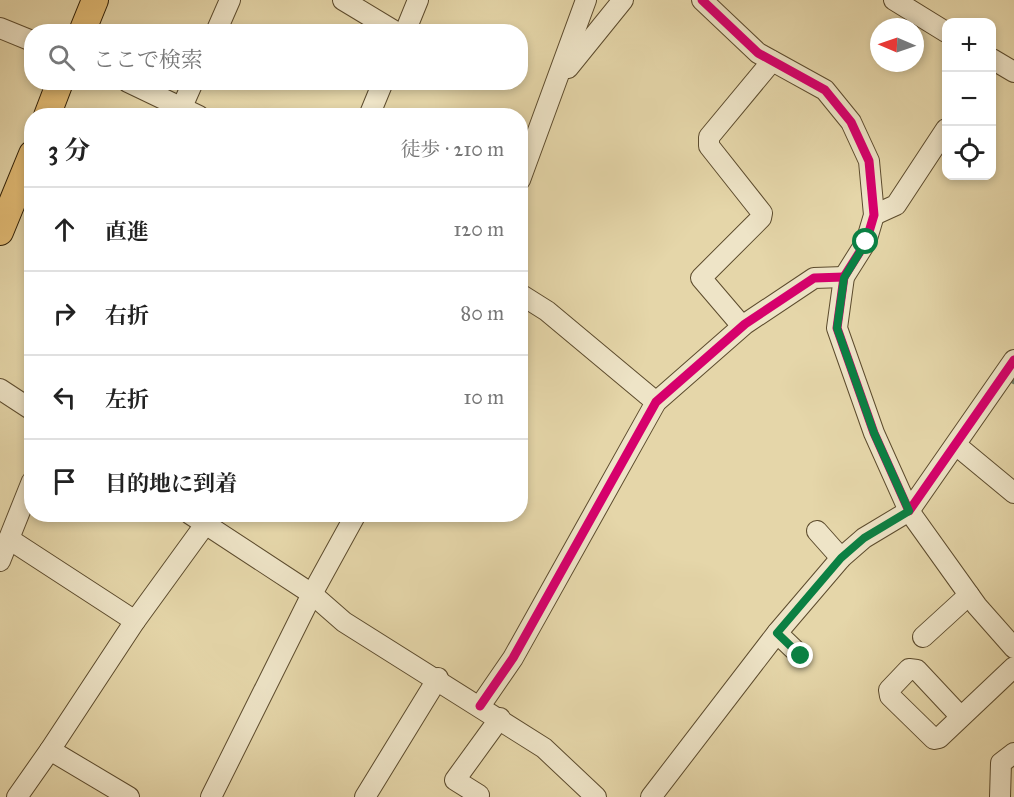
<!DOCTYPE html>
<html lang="ja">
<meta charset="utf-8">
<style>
:root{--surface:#fff;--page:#f6f6f6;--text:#222;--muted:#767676;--line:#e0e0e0}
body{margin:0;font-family:"IM FELL Great Primer","Noto Serif JP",serif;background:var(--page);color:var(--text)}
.controls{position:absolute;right:18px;top:18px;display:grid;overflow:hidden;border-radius:12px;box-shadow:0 3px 9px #0003}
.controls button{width:54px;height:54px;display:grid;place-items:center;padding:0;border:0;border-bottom:2px solid var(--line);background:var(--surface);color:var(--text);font:30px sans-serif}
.compass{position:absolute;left:870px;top:18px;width:54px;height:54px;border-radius:50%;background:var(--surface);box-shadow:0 3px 9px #0003;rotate:272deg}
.stop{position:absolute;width:18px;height:18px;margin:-14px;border:4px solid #0b8043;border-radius:50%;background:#fff}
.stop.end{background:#0b8043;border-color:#fff;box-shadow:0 2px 6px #0008}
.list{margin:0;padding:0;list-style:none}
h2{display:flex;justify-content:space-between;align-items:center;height:78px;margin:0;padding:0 24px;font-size:26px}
h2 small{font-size:20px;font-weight:400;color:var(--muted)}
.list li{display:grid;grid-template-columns:39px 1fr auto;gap:18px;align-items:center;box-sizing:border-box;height:84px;padding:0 24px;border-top:2px solid var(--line)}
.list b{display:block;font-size:22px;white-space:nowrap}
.list em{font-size:20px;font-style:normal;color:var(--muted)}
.icon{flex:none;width:33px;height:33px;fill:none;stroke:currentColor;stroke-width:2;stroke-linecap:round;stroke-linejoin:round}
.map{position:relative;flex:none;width:1014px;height:797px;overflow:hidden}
.search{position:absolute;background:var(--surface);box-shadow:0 3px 9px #0003;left:24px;top:24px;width:504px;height:66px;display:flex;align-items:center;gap:15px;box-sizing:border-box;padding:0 21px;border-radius:24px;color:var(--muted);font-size:22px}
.panel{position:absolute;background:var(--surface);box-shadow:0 3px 9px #0003;left:24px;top:108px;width:504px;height:414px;border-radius:24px}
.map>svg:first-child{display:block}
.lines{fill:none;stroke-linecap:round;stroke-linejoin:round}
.stream{stroke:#6c7b65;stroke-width:4.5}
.minor-casing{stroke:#5c4b2d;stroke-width:22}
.major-casing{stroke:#2e1d04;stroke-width:28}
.minor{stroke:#eee4c7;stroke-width:20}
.major{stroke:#e2bb74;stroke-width:26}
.cycleway-casing{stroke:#eee4c7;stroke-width:13}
.cycleway{stroke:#d6006c;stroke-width:9}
.route{stroke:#0b8043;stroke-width:8}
</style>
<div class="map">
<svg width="1014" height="797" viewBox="0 0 1014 797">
<rect width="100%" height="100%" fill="#e5d6a9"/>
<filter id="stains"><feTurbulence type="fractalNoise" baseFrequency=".00333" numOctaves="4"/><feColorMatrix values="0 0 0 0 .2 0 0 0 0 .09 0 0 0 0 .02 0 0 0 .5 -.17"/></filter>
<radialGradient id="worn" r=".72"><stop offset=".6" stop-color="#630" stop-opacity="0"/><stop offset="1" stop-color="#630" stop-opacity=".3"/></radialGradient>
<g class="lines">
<path class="stream" d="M 1012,381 L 1014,382"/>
<g class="minor-casing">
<g id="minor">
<path d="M 343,0 L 396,32"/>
<path d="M 702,0 L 758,53 L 825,90 L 851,122 L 869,161 L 874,215 L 866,242 L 844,277 L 837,328 L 874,433 L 909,511 L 1014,360"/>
<path d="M 894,0 L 946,32"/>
<path d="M 0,28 L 32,41"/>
<path d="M 216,32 L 230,0"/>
<path d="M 405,32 L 418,0"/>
<path d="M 992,59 L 1014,72"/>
<path d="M 568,68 L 623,0"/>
<path d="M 128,82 L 199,116"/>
<path d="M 178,116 L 193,82"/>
<path d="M 369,116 L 383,82"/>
<path d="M 520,180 L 586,0"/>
<path d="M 874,215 L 896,205 L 946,129"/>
<path d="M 520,294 L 547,311 L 656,402"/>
<path d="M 742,326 L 701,278 L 761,218 L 762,213 L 709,146 L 709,137 L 772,61"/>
<path d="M 0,389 L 32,410"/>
<path d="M 956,445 L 1014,493"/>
<path d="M 190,514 L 312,594 L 344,622 L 544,748 L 596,797"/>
<path d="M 817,531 L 841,558"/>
<path d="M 9,539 L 135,621"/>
<path d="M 0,561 L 32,481"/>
<path d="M 777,633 L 801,656"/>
<path d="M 923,637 L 969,595"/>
<path d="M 480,706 L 513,658 L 656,402 L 745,324 L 814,278 L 844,277"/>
<path d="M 961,717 L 917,670 L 909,669 L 889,690 L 890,696 L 934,739 L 939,738 L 1014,667"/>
<path d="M 50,750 L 135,621 L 212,515"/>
<path d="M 17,797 L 50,750 L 129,797"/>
<path d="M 211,797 L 312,594 L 356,514"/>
<path d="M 365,797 L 438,678"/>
<path d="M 478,797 L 479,795 L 455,780 L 500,718"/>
<path d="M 651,797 L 777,633 L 841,558 L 864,538 L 909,511 L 977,606 L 1014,648"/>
<path d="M 1000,797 L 1001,763 L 1014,753"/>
</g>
</g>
<g class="major-casing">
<g id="major">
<path d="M 82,32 L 95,0"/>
<path d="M 47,116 L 60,82"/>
<path d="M 0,232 L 32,154"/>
</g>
</g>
<use href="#minor" class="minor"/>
<use href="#major" class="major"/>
<g class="cycleway-casing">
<g id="cycleway">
<path d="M 702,0 L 758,53 L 825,90 L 851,122 L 869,161 L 874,215 L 866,242 L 844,277 L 837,328 L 874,433 L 909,511 L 1014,360"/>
<path d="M 480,706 L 513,658 L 656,402 L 745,324 L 814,278 L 844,277"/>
</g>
</g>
<use href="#cycleway" class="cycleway"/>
</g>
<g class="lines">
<path class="route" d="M 801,656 L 777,633 L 841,558 L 864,538 L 909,511 L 874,433 L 837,328 L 844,278 L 866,242"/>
</g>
<rect width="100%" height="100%" filter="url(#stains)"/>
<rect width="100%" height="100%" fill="url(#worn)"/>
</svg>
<div class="controls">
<button>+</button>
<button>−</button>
<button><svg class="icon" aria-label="locate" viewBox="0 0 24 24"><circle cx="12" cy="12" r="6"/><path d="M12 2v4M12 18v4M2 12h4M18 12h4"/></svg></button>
</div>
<svg class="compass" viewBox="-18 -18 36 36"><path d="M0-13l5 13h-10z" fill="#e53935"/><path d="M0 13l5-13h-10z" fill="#767676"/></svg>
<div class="stop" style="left:866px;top:242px"></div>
<div class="stop end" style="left:801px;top:656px"></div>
<div class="search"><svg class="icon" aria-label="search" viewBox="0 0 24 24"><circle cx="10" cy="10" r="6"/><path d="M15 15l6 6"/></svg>ここで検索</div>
<section class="panel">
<h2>3 分<small>徒歩 · 210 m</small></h2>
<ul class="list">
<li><svg class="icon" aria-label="ahead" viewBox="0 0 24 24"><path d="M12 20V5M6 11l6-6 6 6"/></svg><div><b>直進</b></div><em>120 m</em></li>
<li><svg class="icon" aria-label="right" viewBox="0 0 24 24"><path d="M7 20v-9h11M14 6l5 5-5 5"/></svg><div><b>右折</b></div><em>80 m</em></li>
<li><svg class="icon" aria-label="left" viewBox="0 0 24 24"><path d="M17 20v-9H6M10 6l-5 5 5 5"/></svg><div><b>左折</b></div><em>10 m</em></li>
<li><svg class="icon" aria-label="arrive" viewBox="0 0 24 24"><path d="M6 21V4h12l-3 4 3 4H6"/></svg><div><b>目的地に到着</b></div></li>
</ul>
</section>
</div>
